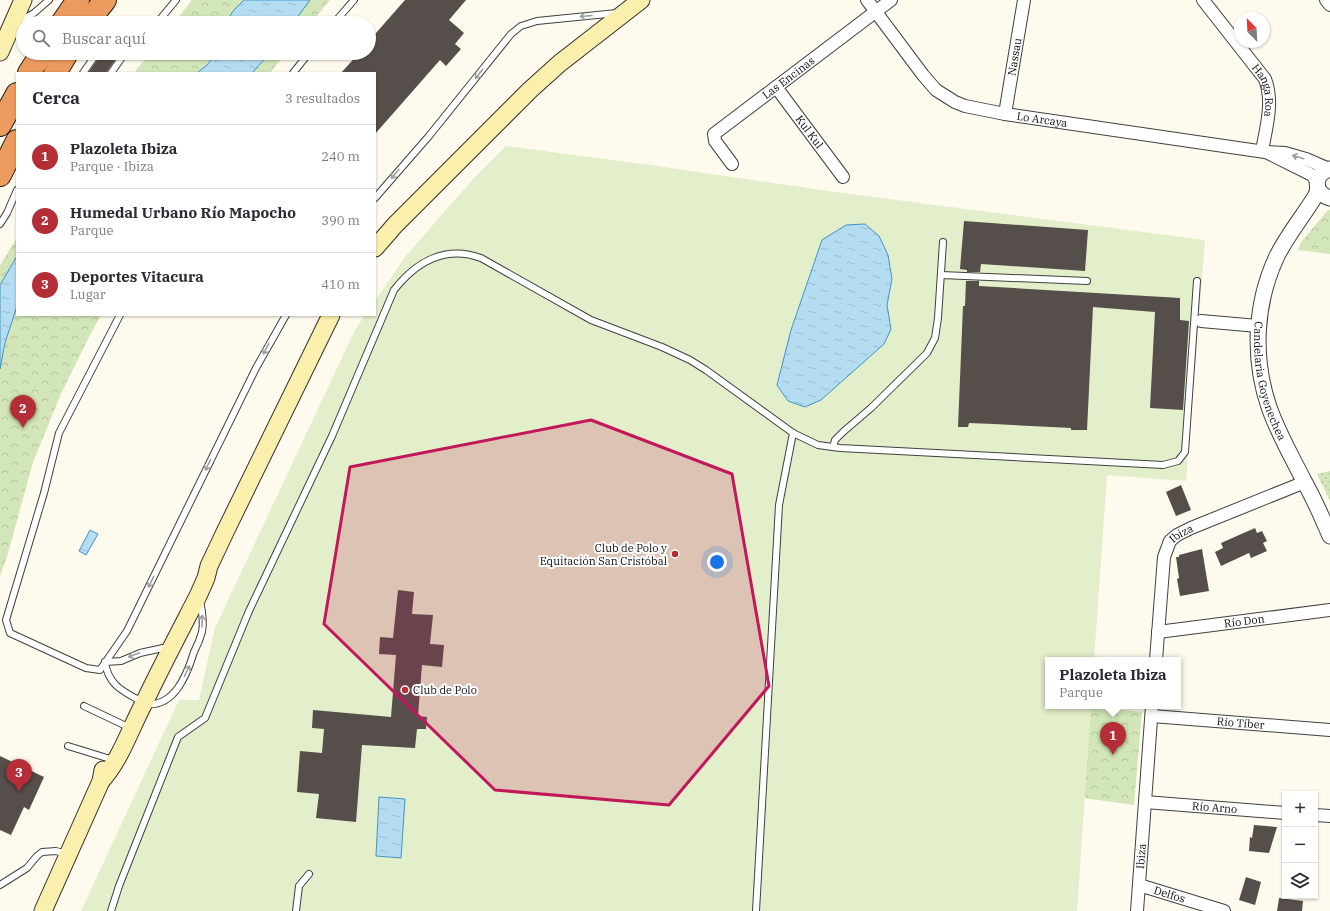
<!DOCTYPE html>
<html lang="es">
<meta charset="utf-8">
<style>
:root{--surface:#fff;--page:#f2f2f3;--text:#2b2b33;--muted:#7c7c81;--line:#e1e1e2;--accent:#b42d37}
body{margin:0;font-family:"IBM Plex Serif",serif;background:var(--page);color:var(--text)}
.controls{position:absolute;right:12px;bottom:12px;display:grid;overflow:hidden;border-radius:0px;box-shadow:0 1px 3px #0004}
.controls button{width:36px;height:36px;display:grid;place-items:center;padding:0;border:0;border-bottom:1px solid var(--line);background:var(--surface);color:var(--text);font:20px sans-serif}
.compass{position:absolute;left:1234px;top:12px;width:36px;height:36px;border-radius:50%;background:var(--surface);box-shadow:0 1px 3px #0004;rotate:336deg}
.you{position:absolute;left:717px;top:562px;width:14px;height:14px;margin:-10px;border:3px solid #fff;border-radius:50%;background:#1a73e8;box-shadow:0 0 0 6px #1a73e833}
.badge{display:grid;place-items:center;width:26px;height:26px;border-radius:50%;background:var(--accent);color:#fff;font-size:13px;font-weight:700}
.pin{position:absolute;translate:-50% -33px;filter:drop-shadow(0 1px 2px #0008)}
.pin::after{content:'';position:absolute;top:21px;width:14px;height:12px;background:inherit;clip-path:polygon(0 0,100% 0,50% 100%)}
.popup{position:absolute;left:1045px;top:657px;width:136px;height:52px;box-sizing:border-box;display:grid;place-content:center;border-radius:0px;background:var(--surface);filter:drop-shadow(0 1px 3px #0005);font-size:13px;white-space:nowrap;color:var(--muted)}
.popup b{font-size:15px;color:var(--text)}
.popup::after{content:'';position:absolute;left:50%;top:100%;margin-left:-8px;border:8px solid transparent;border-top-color:var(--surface)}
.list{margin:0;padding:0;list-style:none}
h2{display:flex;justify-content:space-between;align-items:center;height:52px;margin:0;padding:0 16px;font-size:17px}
h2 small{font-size:13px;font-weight:400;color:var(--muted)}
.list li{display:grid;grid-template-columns:26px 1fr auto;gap:12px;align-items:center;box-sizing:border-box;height:64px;padding:0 16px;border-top:1px solid var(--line)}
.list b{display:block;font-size:15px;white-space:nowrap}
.list p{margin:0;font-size:13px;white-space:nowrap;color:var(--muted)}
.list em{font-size:13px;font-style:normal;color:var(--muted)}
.icon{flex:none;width:22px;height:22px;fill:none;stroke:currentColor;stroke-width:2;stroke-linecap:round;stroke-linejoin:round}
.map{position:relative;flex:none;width:1330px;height:911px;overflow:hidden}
.search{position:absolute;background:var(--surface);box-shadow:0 1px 3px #0004;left:16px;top:16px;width:360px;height:44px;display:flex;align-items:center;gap:10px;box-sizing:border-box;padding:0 14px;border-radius:22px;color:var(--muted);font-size:15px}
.panel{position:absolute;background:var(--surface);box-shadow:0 1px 3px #0004;left:16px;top:72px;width:360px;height:244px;border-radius:0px}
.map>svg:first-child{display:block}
.grass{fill:url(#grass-dots)}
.park{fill:url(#park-crowns)}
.pitch{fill:#e3eeca}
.water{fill:url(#water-ripples);stroke:#4094c5}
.building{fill:#554e4a}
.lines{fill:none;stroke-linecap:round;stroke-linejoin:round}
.service-casing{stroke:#404040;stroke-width:8}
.minor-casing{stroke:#404040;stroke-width:14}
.tertiary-casing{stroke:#404040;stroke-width:17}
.secondary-casing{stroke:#2f2f2f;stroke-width:19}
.motorway-casing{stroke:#1e1e1e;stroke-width:24}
.service{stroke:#fff;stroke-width:6}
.minor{stroke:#fff;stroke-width:12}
.tertiary{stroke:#fff;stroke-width:15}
.secondary{stroke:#faefac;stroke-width:17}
.motorway{stroke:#ec9a5e;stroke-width:22}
.oneway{stroke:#9e9e9e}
.marked{fill:#c2185b;fill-opacity:0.2;stroke:#c2185b;stroke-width:3;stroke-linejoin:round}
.poi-dot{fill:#b42d37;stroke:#fff;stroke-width:1.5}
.labels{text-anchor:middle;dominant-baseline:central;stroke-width:4;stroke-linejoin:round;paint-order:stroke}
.street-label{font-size:11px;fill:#0d0d0d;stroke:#fff}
.poi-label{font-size:11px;fill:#0d0d0d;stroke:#fff;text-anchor:end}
</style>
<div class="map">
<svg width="1330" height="911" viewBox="0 0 1330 911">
<defs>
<pattern id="grass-dots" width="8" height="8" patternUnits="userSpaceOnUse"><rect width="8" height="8" fill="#d2e6b9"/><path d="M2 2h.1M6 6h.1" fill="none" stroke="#b3c49e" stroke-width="1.8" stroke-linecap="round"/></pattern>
<pattern id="park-crowns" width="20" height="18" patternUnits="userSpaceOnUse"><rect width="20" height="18" fill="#d2e6b9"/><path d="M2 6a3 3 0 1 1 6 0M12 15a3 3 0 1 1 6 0" fill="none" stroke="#b3c49e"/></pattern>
<pattern id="water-ripples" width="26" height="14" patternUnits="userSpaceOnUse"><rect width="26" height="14" fill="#b5ddf2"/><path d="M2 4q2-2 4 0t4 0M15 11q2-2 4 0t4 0" fill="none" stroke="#9abcce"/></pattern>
</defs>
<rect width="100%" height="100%" fill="#fefaed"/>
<path class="grass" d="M 1330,471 L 1330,501 L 1317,474 Z"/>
<g class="park">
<path d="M 192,0 L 330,0 L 311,23 L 174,23 Z"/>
<path d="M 150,53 L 286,53 L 270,73 L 134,73 Z"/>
<path d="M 1328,210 L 1330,210 L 1330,254 L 1298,250 L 1301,242 Z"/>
<path d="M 17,238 L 17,315 L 101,315 L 89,337 L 61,394 L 33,462 L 7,557 L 0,576 L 0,265 Z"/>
<path d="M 1091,707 L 1142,712 L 1134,805 L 1084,798 Z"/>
</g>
<path class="pitch" d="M 506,146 L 650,165 L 835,192 L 1205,240 L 1186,481 L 1107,475 L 1094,660 L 1048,660 L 1048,706 L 1091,706 L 1077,911 L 81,911 L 179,700 L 199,700 L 215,628 L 355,330 L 365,315 L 375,315 L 375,301 L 405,257 L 474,178 Z"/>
<g class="water">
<path d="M 244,0 L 310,0 L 293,23 L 226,23 L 233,11 Z"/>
<path d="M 217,53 L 270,53 L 252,73 L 197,73 L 207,65 Z"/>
<path d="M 865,224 L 879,236 L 888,255 L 892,279 L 887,305 L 891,329 L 884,344 L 821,400 L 805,407 L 788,401 L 777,385 L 791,330 L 822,240 L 846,225 Z"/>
<path d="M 17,256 L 17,306 L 5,343 L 0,369 L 0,285 Z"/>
<path d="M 90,530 L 98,534 L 86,555 L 79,551 Z"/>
<path d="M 379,797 L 405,799 L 401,858 L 376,856 Z"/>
</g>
<g class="building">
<path d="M 405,0 L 466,0 L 449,20 L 464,33 L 455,44 L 461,49 L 446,66 L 440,60 L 375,134 L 375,73 L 341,73 L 359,53 L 369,53 L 369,41 Z"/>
<path d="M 102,53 L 120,53 L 106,73 L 88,73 Z"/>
<path d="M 964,221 L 1088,230 L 1085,271 L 981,264 L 980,272 L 967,272 L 967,270 L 960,269 Z"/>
<path d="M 966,281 L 979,281 L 979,286 L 1180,298 L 1180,320 L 1189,321 L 1183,410 L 1150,408 L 1155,312 L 1093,307 L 1087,430 L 1071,430 L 1071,428 L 994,424 L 969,423 L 968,427 L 958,427 L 963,306 L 965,306 Z"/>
<path d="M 1181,485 L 1191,510 L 1176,516 L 1166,492 Z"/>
<path d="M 1255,528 L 1257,533 L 1262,531 L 1267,541 L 1263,543 L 1267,551 L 1251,558 L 1249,553 L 1221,566 L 1215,552 L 1223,548 L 1221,543 Z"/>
<path d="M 1202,549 L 1209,591 L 1180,596 L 1177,579 L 1179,578 L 1176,557 L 1179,557 L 1179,555 Z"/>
<path d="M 398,590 L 414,592 L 412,614 L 433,615 L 430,644 L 444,645 L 442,667 L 422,665 L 418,716 L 427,717 L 426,729 L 417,729 L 415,748 L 362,745 L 356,822 L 316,818 L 319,794 L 297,792 L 300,751 L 322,753 L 324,729 L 312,728 L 313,710 L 391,717 L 396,655 L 379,654 L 380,637 L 393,638 Z"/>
<path d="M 0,756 L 44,777 L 29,810 L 24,807 L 11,835 L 0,830 Z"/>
<path d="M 1254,825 L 1277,827 L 1269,853 L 1249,851 L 1250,837 L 1252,838 Z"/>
<path d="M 1246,877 L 1261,882 L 1255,905 L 1239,900 Z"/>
<path d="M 1279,898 L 1303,901 L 1302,911 L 1277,911 Z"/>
</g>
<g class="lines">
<g class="service-casing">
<g id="service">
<path d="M 18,22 L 34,13 L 49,0"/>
<path d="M 157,23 L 176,0"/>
<path d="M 334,23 L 354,0"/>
<path d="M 83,73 L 97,53"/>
<path d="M 111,73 L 125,53"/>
<path d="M 293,73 L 309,53"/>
<path d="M 375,198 L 429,136 L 511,34 L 521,26 L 537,21 L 617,13"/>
<path d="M 0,224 L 7,213 L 17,190"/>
<path d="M 941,275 L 1087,281"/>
<path d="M 120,315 L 59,433 L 44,493 L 6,620 L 10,633 L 86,668 L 100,670 L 127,631 L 256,368 L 286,315"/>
<path d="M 833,447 L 835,440 L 843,432 L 871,408 L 927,353 L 935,338 L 938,318 L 943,242"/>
<path d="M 105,662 L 121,661 L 140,653 L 163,648"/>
<path d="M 105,662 C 108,683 120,690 137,699"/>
<path d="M 145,704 C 174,708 187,675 194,652 C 197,646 200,639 202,632 C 204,622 202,610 200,601"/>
<path d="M 84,706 L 124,725"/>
<path d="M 68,746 L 107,758"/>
<path d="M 0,885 L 27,868 L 37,856 L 42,852 L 56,851 L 67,854"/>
<path d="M 111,911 L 119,886 L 178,737 L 205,718 L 249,611 L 332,436 L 394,290 C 416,262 445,245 481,258 L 591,320 L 662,347 L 690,360 L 706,370 L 793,433 L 818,445 L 840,448 L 1163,465 L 1178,461 L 1185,452 L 1197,281"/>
<path d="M 296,911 L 299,886 L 309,874"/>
<path d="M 756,911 L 779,505 L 793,433"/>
</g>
</g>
<g class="minor-casing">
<g id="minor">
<path id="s1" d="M 867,0 L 923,75 L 936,90 L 955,102 L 965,106 L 1005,114 L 1265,152 L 1285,153 L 1306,159 L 1329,169"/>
<path id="s2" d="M 1203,0 L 1265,79 C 1274,102 1266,128 1262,151"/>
<path d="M 1326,0 L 1330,5"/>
<path id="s3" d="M 776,87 L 843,177"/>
<path id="s4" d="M 1005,114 L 1024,0"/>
<path d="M 1268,153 L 1312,175 L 1317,182"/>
<path id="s5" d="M 732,164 L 715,141 L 714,134 L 891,0"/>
<path d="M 1201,321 L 1258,326"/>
<path id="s6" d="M 1158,632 L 1330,610"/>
<path id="s7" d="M 1156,660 L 1164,557 L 1170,541 L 1177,535 L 1191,528 L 1305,482"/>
<path id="s8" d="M 1152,716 L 1330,730"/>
<path id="s9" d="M 1145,802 L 1285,813"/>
<path d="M 1315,815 L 1330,816"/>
<path id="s10" d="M 1139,885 L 1224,911"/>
<path id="s11" d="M 1137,911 L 1152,706"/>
</g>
</g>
<g class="tertiary-casing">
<g id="tertiary">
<path d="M 1330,169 C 1313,174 1313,193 1330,198"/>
<path id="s12" d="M 1318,189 L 1316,195 C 1304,215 1288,234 1277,256 C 1255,303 1252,357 1269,407 C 1278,433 1292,457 1304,481 C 1314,499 1322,517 1330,536"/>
</g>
</g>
<g class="secondary-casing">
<g id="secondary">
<path d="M 0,52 L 23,0"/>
<path d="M 375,248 L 395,225 L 530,90 L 560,63 L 641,0"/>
<path d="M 101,781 C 121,759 130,729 144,703 C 161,667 180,631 198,596 L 206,578 L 209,566 L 226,530 L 331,315"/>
<path d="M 43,911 L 101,781 L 103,770"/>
</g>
</g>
<g class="motorway-casing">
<g id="motorway">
<path d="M 62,23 L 78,0"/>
<path d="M 87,23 L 105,0"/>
<path d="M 29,73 L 42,53"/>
<path d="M 55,73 L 67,53"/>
<path d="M 0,125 L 17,94"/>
<path d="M 0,175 L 17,141"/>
</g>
</g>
<use href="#service" class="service"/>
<use href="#minor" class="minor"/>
<use href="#tertiary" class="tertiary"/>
<use href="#secondary" class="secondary"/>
<use href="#motorway" class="motorway"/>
</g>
<defs><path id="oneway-shaft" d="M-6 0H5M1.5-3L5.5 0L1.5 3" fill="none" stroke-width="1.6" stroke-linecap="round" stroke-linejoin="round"/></defs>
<g class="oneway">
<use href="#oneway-shaft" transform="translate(586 16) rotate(175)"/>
<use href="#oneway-shaft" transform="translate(479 74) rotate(129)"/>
<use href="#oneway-shaft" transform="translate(1298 157) rotate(-164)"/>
<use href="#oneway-shaft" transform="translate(395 174) rotate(131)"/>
<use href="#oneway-shaft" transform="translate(266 349) rotate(118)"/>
<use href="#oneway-shaft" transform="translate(208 465) rotate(116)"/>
<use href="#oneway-shaft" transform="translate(151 582) rotate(116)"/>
<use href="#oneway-shaft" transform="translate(202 621) rotate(-90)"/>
<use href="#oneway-shaft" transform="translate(134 655) rotate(159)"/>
<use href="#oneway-shaft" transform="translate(187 671) rotate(-64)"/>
</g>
<path class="marked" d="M 591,420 L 732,474 L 769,686 L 669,805 L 495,790 L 324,624 L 350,467 Z"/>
<g class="poi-dot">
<circle cx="675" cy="554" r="4"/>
<circle cx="405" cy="690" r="4"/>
</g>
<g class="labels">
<g class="street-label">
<text stroke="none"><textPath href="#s4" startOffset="58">Nassau</textPath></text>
<text stroke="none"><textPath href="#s5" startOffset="129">Las Encinas</textPath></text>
<text stroke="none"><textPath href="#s2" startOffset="111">Hanga Roa</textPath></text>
<text stroke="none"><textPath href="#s1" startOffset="225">Lo Arcaya</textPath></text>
<text stroke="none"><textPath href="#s3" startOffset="56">Kul Kul</textPath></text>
<text stroke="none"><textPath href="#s12" startOffset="208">Candelaria Goyenechea</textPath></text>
<text stroke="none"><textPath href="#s7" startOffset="134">Ibiza</textPath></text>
<text stroke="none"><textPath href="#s6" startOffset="87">Río Don</textPath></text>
<text stroke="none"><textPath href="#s8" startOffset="89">Río Tíber</textPath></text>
<text stroke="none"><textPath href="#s9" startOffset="70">Río Arno</textPath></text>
<text stroke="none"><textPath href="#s11" startOffset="55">Ibiza</textPath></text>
<text stroke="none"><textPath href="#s10" startOffset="32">Delfos</textPath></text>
</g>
<g class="poi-label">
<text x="667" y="548">Club de Polo y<tspan x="667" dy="13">Equitación San Cristóbal</tspan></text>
<text x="413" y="690" text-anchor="start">Club de Polo</text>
</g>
</g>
</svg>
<div class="controls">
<button>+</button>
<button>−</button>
<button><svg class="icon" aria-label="layers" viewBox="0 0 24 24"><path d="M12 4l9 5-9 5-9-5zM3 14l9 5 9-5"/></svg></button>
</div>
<svg class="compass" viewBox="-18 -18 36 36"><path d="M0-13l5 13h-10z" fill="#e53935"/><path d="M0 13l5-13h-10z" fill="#7c7c81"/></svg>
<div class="you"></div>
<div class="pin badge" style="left:1113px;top:755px">1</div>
<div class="popup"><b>Plazoleta Ibiza</b>Parque</div>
<div class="pin badge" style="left:23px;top:428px">2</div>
<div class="pin badge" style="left:19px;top:792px">3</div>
<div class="search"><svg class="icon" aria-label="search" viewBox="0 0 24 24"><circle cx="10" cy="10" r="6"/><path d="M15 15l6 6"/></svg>Buscar aquí</div>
<section class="panel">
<h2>Cerca<small>3 resultados</small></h2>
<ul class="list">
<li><span class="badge">1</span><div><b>Plazoleta Ibiza</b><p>Parque · Ibiza</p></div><em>240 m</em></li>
<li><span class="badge">2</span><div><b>Humedal Urbano Río Mapocho</b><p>Parque</p></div><em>390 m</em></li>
<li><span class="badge">3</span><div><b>Deportes Vitacura</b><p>Lugar</p></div><em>410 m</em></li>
</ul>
</section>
</div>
